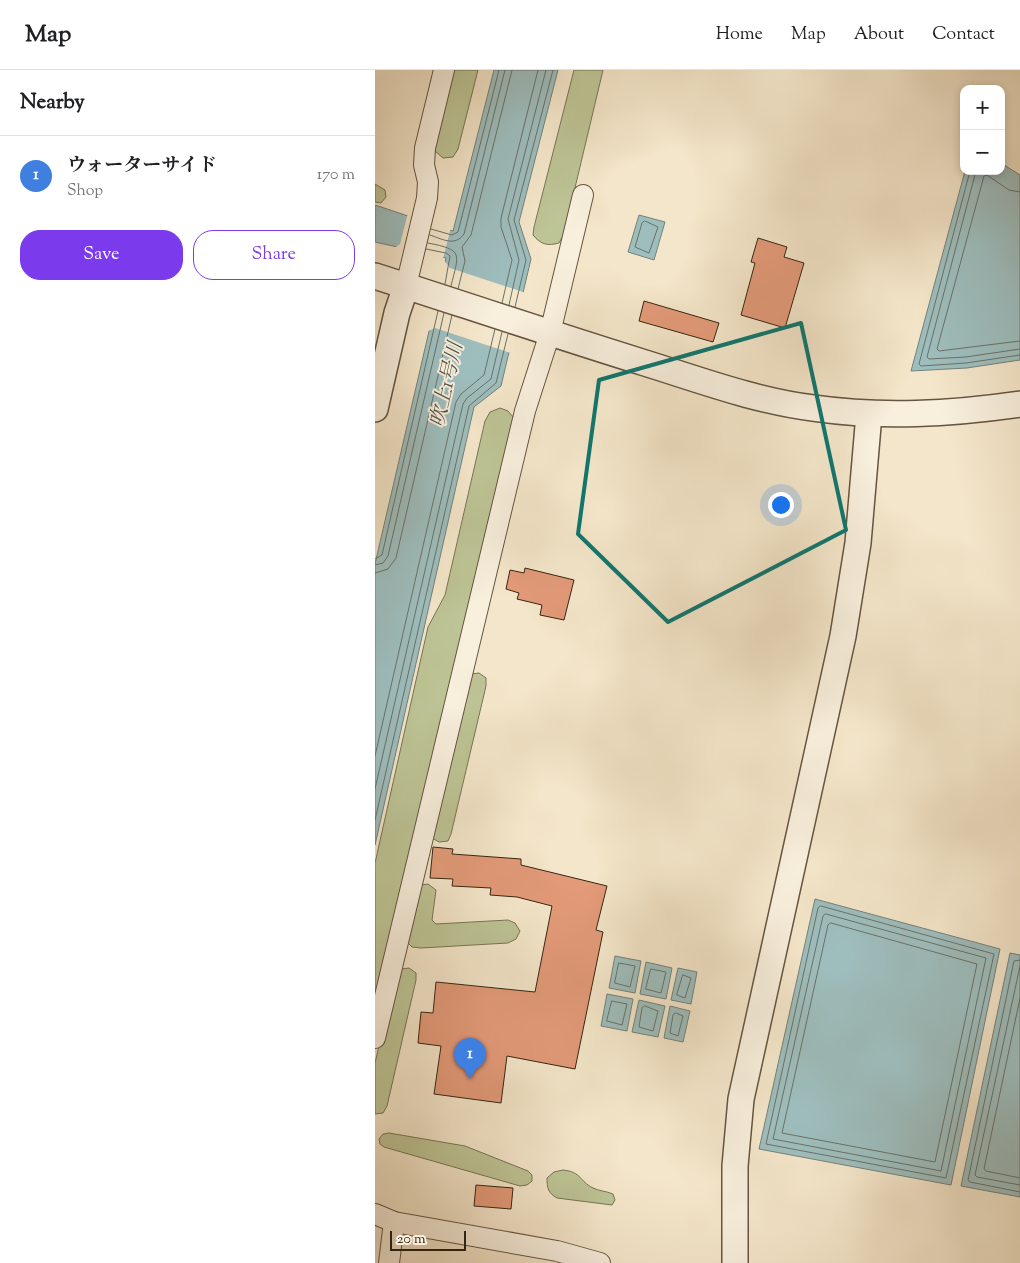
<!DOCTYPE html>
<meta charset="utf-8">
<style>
:root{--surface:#fff;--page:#f2f2f2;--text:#202124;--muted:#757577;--line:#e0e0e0;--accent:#7c3aed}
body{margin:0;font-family:"Sorts Mill Goudy","Noto Serif JP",serif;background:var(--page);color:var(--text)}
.controls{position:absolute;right:15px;top:15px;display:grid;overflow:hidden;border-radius:10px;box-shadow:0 2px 8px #0003}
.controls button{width:45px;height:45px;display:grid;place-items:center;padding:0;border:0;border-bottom:1px solid var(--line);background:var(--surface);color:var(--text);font:25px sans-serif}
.scale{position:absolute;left:15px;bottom:12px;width:76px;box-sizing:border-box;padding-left:5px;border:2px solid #342513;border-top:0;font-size:14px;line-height:18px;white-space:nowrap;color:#342513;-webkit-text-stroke:4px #f8efdd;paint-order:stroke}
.you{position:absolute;left:405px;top:434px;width:18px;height:18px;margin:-12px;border:4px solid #fff;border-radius:50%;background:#1a73e8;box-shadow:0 0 0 8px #1a73e833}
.badge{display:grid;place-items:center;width:32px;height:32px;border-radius:50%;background:var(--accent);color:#fff;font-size:16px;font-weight:700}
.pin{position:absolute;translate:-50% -41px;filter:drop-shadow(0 1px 2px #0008)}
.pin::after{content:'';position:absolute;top:26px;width:18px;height:15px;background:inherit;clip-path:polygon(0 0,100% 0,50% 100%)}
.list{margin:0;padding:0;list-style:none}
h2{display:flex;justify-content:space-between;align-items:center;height:65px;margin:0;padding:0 20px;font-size:21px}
h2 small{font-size:16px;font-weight:400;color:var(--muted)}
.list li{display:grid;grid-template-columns:32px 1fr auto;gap:15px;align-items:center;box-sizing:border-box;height:80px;padding:0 20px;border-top:1px solid var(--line)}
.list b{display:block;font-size:19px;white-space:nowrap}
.list p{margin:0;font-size:16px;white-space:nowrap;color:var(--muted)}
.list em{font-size:16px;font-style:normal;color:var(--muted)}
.actions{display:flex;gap:10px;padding:15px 20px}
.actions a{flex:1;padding:11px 0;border:1px solid var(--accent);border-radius:20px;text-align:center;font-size:18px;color:var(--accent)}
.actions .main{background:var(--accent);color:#fff}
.map{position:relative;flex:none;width:645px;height:1193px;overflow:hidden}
header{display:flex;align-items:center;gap:30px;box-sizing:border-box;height:70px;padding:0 25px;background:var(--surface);border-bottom:1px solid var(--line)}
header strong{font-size:24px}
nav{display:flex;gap:28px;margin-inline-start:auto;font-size:18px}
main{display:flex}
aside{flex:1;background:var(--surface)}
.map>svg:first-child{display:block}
.green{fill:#bdc495;stroke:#787454}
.water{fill:#9ebebe;stroke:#74817a}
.pier{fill:#f4e6ca}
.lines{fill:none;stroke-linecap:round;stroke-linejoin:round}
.shore{stroke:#697268;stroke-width:1}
.building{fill:#e39a78;stroke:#342513}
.minor-casing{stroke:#645541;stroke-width:22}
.tertiary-casing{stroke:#645541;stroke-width:28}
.minor{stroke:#f8efdd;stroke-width:20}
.tertiary{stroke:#f8efdd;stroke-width:25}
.marked{fill:none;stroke:#0f766e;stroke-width:4;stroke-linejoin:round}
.labels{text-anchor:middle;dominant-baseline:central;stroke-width:4;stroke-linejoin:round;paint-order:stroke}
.water-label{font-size:20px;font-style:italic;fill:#545346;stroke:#f8efdd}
</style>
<header>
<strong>Map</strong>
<nav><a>Home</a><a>Map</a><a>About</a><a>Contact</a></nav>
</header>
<main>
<aside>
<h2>Nearby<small></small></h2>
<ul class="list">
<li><span class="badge" style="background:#3f7fe0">1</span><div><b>ウォーターサイド</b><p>Shop</p></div><em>170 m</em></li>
</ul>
<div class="actions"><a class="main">Save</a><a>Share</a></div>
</aside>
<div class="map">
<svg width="645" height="1193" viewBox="0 0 645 1193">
<rect width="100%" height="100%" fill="#f4e6ca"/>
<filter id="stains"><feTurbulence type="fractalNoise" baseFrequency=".004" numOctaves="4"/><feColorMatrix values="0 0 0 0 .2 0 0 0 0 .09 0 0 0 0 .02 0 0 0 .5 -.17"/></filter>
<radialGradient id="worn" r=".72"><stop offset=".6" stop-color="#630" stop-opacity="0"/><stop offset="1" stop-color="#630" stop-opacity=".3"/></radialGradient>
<g class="green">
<path d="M 77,0 L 103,0 L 83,79 L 78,87 L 68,88 L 60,81 L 59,73 Z"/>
<path d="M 199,0 L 228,0 L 189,164 L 184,173 C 173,176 166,175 158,165 L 159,157 Z"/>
<path d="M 0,114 L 10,120 L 11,127 L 6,133 L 0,132 Z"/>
<path d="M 125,338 L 133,341 L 139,348 L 0,943 L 0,793 L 53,557 L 70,525 L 110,351 L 115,342 Z"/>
<path d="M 104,603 L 111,608 L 111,616 L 76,764 L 73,771 L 64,772 L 57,768 L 96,604 Z"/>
<path d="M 53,814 L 61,820 L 57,850 L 61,854 L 133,850 L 140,853 L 145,861 L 141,869 L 133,873 L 46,878 L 37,877 L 31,871 L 46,815 Z"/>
<path d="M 34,898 L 41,903 L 41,910 L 12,1036 L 8,1043 L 0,1044 L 0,993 L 21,904 L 26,899 Z"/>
<path d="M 14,1063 L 90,1076 L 153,1101 L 157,1105 L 157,1111 L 152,1115 L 145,1116 L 9,1077 L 5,1074 L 4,1069 L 8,1064 Z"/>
<path d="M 188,1100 C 207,1102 204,1111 218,1118 C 224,1121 231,1121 238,1124 L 240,1130 L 237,1135 L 182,1128 C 173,1123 172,1118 172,1108 L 179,1102 Z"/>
</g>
<g class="water">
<path d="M 119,0 L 183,0 L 144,152 L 156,189 L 126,316 L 99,337 L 0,775 L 0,494 L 71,188 L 0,172 L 0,135 L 78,161 Z"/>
<path d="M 626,93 L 645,105 L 645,290 L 592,298 L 536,301 L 590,101 L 626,101 Z"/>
<path d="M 264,145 L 290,152 L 279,190 L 253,182 Z"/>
<path d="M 440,829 L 625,879 L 576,1115 L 384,1079 Z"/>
<path d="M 635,883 L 645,885 L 645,1127 L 586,1116 Z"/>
<path d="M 240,886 L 266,891 L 260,923 L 234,918 Z"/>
<path d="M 271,892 L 297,898 L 291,929 L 265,924 Z"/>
<path d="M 303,898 L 322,902 L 316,934 L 296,930 Z"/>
<path d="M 232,924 L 258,929 L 252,961 L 226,956 Z"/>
<path d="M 264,930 L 290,936 L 283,967 L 257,962 Z"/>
<path d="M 295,936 L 315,941 L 308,972 L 289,968 Z"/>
</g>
<path class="pier" d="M 33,143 L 76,157 L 68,189 L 75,198 L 151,223 L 136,283 L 60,258 L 51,262 L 68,190 L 18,179 L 25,174 Z"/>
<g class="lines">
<g class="shore">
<path d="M 595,101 L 544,294 L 546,296 L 591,293 L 645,285"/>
<path d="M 601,101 L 552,287 L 554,289 L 591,287 L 645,279"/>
<path d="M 645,122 L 634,120 L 612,105 L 609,106 L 562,279 L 564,281 L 645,271"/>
<path d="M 270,151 L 283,157 L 274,183 L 260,177 L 267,153 Z"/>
<path d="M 56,159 L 77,165 L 83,162 L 124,0"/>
<path d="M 55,165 C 67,169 80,177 89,164 L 130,0"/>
<path d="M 53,173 C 89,180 84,183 76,216"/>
<path d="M 51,179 L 71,183 L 75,186 L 70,214"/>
<path d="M 83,219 L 90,191 L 87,177 L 96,165 L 137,0"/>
<path d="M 127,233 L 137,190 L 126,157 L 126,148 L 163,0"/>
<path d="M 134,235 L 144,190 L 133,149 L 171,0"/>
<path d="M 140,237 L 151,190 L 139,150 L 178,0"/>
<path d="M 0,489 L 7,485 L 63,241"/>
<path d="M 0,495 L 8,493 L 13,486 L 69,243"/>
<path d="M 0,503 L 13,499 L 21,488 L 77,245"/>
<path d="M 0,686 L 81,332 L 86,324 L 109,305 L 120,259"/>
<path d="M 0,719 L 88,334 L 92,328 L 116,309 L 127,262"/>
<path d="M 0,750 L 94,336 L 121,313 L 133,264"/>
<path d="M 446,836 L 619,884 L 571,1108 L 391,1074 L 443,838 Z"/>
<path d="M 451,844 L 611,888 L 566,1101 L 398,1069 L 448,846 Z"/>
<path d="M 456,853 L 602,894 L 560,1092 L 407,1063 L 453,855 Z"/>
<path d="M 645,890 L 639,891 L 593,1110 L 595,1112 L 645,1122"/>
<path d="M 244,893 L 260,896 L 255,917 L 240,913 Z"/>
<path d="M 645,896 L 600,1105 L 602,1107 L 645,1115"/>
<path d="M 276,899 L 291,902 L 286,923 L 271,919 Z"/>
<path d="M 308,905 L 316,908 L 310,928 L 302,925 Z"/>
<path d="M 645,928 L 609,1099 L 611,1101 L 645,1108"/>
<path d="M 237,931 L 252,934 L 247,955 L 232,951 Z"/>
<path d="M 270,936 L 283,941 L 278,961 L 264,957 L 267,938 Z"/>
<path d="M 301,943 L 308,946 L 303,966 L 295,963 L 298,945 Z"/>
</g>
</g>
<g class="building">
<path d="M 383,168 L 412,177 L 409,187 L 429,193 L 410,258 L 366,245 L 380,193 L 376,192 Z"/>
<path d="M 269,231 L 344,253 L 338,272 L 264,251 Z"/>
<path d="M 150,498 L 199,510 L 189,550 L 165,545 L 167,535 L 142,529 L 144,523 L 131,519 L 135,500 L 149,503 Z"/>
<path d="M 58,777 L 78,779 L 77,784 L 146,789 L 146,795 L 232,816 L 221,860 L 228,862 L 200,999 L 132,986 L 126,1033 L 59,1024 L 66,976 L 43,973 L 46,942 L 58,943 L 61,912 L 160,922 L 177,836 L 142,827 L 115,825 L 116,818 L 77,816 L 78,809 L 55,808 Z"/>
<path d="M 101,1115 L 138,1118 L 136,1139 L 99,1136 Z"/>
</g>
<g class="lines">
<g class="minor-casing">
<g id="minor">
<path d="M 31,216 L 52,128 L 53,112 L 49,95 L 50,78 L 69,0"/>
<path d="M 0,968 L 150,341 L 175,263 L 208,125"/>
<path d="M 0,1144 L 19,1152 L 182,1181 L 225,1193"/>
<path d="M 14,1193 L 19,1152"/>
</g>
</g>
<g class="tertiary-casing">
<g id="tertiary">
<path d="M 0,206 C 90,235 180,265 270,293 C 325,310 381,331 438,338 C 508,348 575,344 645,334"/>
<path d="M 0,339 L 22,243 L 31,216"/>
<path d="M 360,1193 L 360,1096 L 366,1029 L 468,566 L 483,473 L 494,344"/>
</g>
</g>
<use href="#minor" class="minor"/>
<use href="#tertiary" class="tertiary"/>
</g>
<path class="marked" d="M 426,253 L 471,460 L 293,552 L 203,464 L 224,310 Z"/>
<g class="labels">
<g class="water-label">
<text transform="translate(73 315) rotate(-77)">吹上1号川</text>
</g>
</g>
<rect width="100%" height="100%" filter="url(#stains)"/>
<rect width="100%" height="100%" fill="url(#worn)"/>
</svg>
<div class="controls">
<button>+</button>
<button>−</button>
</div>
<div class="scale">20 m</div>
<div class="you"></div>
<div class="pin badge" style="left:95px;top:1009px;background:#3f7fe0">1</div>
</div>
</main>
